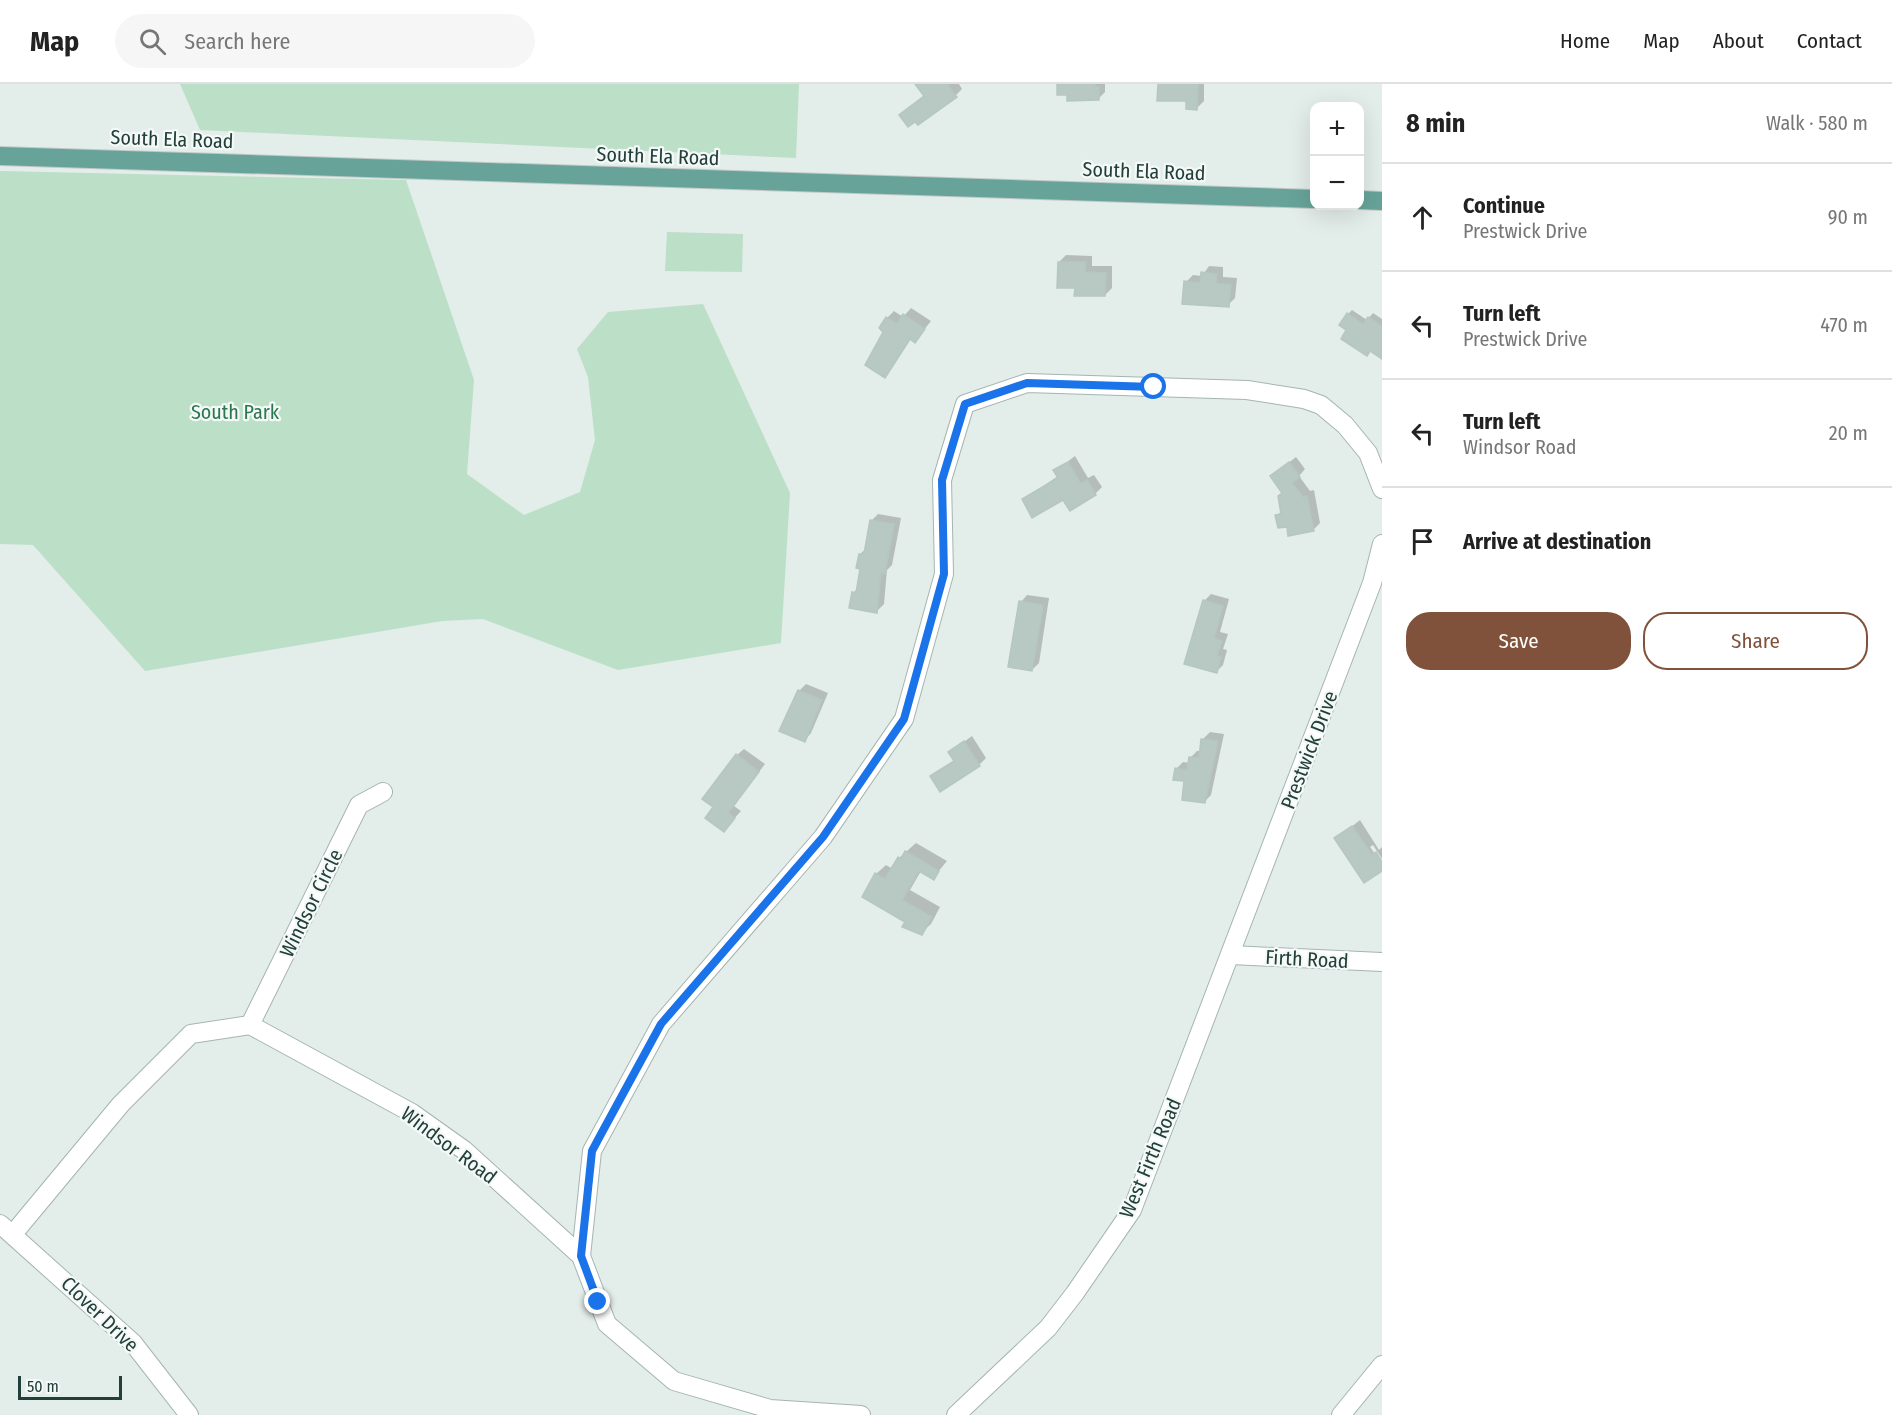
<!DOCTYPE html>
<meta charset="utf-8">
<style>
:root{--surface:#fff;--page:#f6f6f6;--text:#222;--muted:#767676;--line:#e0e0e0;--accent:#80523b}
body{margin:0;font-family:"Fira Sans Condensed",sans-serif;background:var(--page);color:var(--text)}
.controls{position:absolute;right:18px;top:18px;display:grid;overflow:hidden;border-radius:12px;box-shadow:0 6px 24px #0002}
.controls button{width:54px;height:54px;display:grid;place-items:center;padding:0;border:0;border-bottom:2px solid var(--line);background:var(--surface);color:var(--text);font:30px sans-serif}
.scale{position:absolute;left:18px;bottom:15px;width:104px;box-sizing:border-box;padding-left:6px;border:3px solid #223f3a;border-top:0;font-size:16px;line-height:21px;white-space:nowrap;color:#223f3a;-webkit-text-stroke:4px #f4f9f7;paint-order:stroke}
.stop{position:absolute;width:18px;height:18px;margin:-14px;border:4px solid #1a73e8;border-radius:50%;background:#fff}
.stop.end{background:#1a73e8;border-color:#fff;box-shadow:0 2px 6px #0008}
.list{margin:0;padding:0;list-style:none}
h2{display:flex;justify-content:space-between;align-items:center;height:78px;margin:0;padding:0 24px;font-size:26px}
h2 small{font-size:20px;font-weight:400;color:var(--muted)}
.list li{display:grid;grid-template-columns:39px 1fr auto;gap:18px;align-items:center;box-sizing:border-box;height:108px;padding:0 24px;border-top:2px solid var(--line)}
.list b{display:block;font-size:22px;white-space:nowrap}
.list p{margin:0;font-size:20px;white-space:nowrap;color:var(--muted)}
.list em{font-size:20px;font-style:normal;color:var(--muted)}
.actions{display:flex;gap:12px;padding:18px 24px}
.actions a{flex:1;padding:14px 0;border:2px solid var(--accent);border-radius:24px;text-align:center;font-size:21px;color:var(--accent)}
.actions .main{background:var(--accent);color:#fff}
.icon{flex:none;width:33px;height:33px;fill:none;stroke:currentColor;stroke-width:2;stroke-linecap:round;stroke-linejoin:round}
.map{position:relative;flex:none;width:1382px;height:1331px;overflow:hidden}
header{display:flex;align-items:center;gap:36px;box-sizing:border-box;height:84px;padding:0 30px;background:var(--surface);border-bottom:2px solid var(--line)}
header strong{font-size:28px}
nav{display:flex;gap:33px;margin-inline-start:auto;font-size:21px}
.search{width:420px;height:54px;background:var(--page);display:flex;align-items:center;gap:15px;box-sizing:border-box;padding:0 21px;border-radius:33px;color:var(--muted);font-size:22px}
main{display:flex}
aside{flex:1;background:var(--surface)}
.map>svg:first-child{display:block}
.green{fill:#bcdfc8}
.shadow{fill:#0003}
.building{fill:#b8c8c3;stroke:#b5c7c1;stroke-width:1.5}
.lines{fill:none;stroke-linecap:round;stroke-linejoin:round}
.minor-casing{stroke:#a5b5b1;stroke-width:20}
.major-casing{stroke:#c1c9c8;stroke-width:20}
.minor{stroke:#fff;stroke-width:18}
.major{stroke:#67a399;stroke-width:18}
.route{stroke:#1a73e8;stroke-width:8}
.labels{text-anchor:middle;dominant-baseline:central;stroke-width:4.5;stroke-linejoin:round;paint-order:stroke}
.street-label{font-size:20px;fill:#223f3a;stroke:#f4f9f7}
.park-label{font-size:20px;fill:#2b774f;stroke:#f4f9f7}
</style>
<header>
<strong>Map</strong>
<div class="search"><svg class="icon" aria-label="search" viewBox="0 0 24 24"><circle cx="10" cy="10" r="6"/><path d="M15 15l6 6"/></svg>Search here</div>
<nav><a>Home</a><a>Map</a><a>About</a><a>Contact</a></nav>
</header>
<main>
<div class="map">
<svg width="1382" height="1331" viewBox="0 0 1382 1331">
<rect width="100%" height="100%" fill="#e3ede9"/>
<g class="green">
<path d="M 180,0 L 799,0 L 796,74 L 200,46 Z"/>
<path d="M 0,87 L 406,96 L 474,296 L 467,390 L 524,431 L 580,408 L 595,356 L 588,293 L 577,265 L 608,228 L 703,220 L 790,409 L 781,559 L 618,586 L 483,535 L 442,537 L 145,587 L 33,461 L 0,460 Z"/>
<path d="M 667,148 L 743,150 L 742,188 L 665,187 Z"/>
</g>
<g class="shadow">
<path d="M 917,0 L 959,0 L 962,5 L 956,11 L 901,31 L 925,11 Z"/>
<path d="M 1059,0 L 1105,0 L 1105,8 L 1098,15 L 1069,10 Z"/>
<path d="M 1159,0 L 1204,0 L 1204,17 L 1197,24 Z"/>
<path d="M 1066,171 L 1092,172 L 1092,182 L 1112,182 L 1112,204 L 1105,211 L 1076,203 L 1059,178 Z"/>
<path d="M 1209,182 L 1223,183 L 1223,193 L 1237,194 L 1235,214 L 1228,221 L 1186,198 L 1193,191 L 1202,192 Z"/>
<path d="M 911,224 L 931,237 L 915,257 L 911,254 L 885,292 L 887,234 L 894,227 L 903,233 Z"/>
<path d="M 1352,226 L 1367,236 L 1373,229 L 1382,235 L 1382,273 L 1371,266 L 1367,270 L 1349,245 L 1348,230 Z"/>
<path d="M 1075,372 L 1088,394 L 1094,391 L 1102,403 L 1095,410 L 1023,416 L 1058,392 L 1055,387 Z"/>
<path d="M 1296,373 L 1305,385 L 1299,392 L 1310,407 L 1314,406 L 1320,439 L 1313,446 L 1288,441 L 1277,432 L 1282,426 L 1284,408 L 1272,392 Z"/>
<path d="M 878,430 L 901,434 L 892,481 L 887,486 L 884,520 L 877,527 L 853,509 L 859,503 L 862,484 L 860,470 L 867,464 L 871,437 Z"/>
<path d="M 1211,510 L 1229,515 L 1220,548 L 1228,550 L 1223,565 L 1227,566 L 1223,581 L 1216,588 L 1204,517 Z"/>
<path d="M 1027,511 L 1049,514 L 1039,579 L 1032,586 L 1021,518 Z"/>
<path d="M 806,600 L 828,609 L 811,649 L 805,656 L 799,607 Z"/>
<path d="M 1210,648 L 1224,650 L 1211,711 L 1204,718 L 1176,685 L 1183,678 L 1190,679 L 1190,674 L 1197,667 L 1201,667 L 1203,655 Z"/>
<path d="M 972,652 L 986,674 L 979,681 L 932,693 L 955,676 L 950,668 Z"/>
<path d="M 744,665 L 765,680 L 734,722 L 741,727 L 724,746 L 715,723 L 737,671 Z"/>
<path d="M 1360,736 L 1379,766 L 1382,763 L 1382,775 L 1373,761 L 1370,763 L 1382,780 L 1336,755 Z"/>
<path d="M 916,759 L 947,777 L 933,794 L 921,787 L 910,806 L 940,823 L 931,840 L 921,849 L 907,837 L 876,790 L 886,781 L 893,785 L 899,774 Z"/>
</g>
<g class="building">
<path d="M 915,0 L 947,0 L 957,13 L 918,41 L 915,38 L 908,43 L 899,31 L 924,12 Z"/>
<path d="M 1057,0 L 1095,0 L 1095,3 L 1099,3 L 1099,16 L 1067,17 L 1067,11 L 1057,11 Z"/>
<path d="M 1158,0 L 1198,0 L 1197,26 L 1186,25 L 1186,17 L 1157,17 Z"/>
<path d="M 1058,178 L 1086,178 L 1085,188 L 1106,189 L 1105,212 L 1074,212 L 1075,204 L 1057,204 Z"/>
<path d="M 1201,188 L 1217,190 L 1216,199 L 1231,201 L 1229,223 L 1182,220 L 1184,197 L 1200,199 Z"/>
<path d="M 1347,229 L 1363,240 L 1368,233 L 1382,242 L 1382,275 L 1370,267 L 1367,272 L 1341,255 L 1346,246 L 1339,241 Z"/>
<path d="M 903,230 L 925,245 L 915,259 L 910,255 L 885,294 L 865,281 L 883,248 L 879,244 L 886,233 L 897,240 Z"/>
<path d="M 1068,378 L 1081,400 L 1087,396 L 1096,411 L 1070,427 L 1063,416 L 1032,434 L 1022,415 L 1058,394 L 1053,386 Z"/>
<path d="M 1289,378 L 1300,393 L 1292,399 L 1303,413 L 1307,412 L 1314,447 L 1288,452 L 1287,443 L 1278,444 L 1275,431 L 1281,430 L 1278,412 L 1282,409 L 1270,392 Z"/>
<path d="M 870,436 L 894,440 L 885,490 L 881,489 L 877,529 L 849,524 L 852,508 L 856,509 L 860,485 L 856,484 L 859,470 L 864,470 Z"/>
<path d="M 1203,516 L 1223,522 L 1214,554 L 1222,557 L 1217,572 L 1221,573 L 1217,589 L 1184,580 Z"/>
<path d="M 1019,517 L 1043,521 L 1032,587 L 1008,583 Z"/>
<path d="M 798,606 L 822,616 L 805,658 L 779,647 Z"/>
<path d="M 1201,655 L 1218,657 L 1205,719 L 1182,716 L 1184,697 L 1173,696 L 1175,684 L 1187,686 L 1189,673 L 1199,674 Z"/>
<path d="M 964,657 L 980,682 L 940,708 L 930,692 L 954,677 L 948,668 Z"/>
<path d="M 736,670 L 759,688 L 728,729 L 735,734 L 724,748 L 705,734 L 713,723 L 702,715 Z"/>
<path d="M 1352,742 L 1372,771 L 1376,768 L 1382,778 L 1382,787 L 1364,799 L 1334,754 Z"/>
<path d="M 905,767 L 939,787 L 934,796 L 919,787 L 902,816 L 932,833 L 922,851 L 902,843 L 905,838 L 862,813 L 875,789 L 885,795 L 898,773 L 901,775 Z"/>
</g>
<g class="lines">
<g class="minor-casing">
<g id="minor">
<path d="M 1231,871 L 1382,878"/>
<path d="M 250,941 L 359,721 L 383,708"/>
<path d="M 0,1140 L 133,1259 L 189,1331"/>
<path d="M 13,1150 L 121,1020 L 191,950 L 250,941 L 412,1029 L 464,1066 L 581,1172 L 607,1240 L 674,1297 L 770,1325 L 861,1331"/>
<path d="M 581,1172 L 592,1067 L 661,940 L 823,753 L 904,635 L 944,490 L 942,396 L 965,320 L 1027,299 L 1247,306 L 1304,315 L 1321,321 L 1345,341 L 1368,369 L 1382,405"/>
<path d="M 956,1331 L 1048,1244 L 1075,1209 L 1132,1126 L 1372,499 L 1382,460"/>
<path d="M 1341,1331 L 1382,1281"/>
</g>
</g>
<g class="major-casing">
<g id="major">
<path d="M 0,72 L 1314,115"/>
<path d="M 1360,116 L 1382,117"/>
</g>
</g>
<use href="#minor" class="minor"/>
<use href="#major" class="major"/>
</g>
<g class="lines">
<path class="route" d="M 598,1218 L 581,1172 L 592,1067 L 600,1052 L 661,940 L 823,753 L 904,635 L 944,490 L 942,396 L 965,320 L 1027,299 L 1154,303"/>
</g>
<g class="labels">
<g class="street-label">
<text transform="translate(172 55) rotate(2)">South Ela Road</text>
<text transform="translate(658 72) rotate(2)">South Ela Road</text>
<text transform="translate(1144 87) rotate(2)">South Ela Road</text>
<text transform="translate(1309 666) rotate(-69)">Prestwick Drive</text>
<text transform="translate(311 819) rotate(-64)">Windsor Circle</text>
<text transform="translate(1307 875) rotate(3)">Firth Road</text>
<text transform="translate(449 1061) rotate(37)">Windsor Road</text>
<text transform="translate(1150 1074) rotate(-67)">West Firth Road</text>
<text transform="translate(100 1230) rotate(44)">Clover Drive</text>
</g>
<g class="park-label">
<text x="235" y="328">South Park</text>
</g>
</g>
</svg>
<div class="controls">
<button>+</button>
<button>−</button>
</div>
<div class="scale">50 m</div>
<div class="stop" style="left:1154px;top:303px"></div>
<div class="stop end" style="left:598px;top:1218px"></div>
</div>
<aside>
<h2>8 min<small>Walk · 580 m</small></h2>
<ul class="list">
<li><svg class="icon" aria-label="ahead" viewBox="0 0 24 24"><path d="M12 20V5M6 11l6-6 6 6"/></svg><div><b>Continue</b><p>Prestwick Drive</p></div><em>90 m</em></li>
<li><svg class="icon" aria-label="left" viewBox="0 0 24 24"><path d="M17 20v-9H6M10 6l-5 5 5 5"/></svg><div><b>Turn left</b><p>Prestwick Drive</p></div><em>470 m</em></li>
<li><svg class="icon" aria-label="left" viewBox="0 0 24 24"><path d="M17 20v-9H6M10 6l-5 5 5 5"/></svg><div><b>Turn left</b><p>Windsor Road</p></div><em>20 m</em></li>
<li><svg class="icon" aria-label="arrive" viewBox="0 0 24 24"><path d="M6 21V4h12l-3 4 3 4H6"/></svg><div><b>Arrive at destination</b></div></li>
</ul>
<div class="actions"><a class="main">Save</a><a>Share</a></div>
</aside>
</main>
